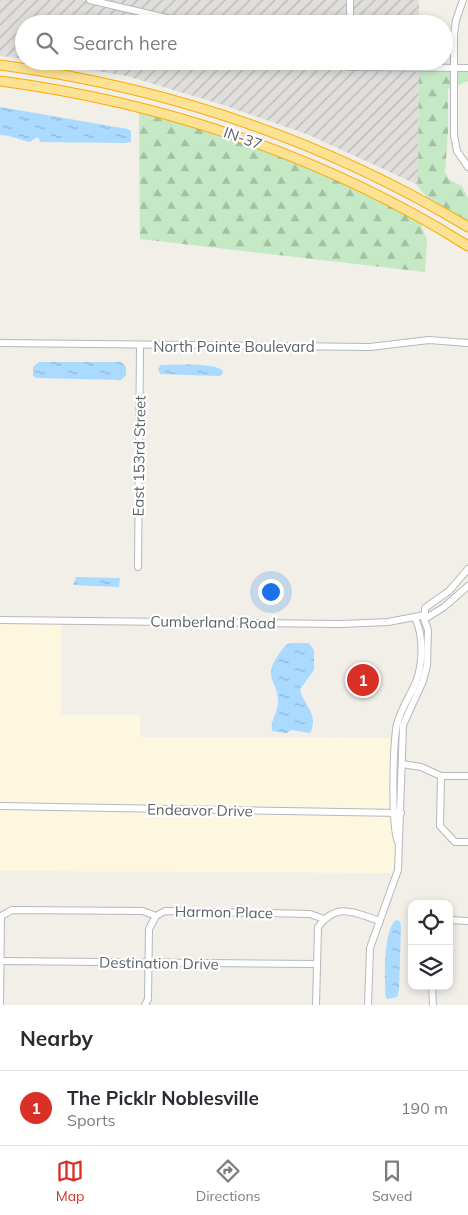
<!DOCTYPE html>
<style>
:root{--surface:#fff;--page:#f2f2f3;--text:#2b2b33;--muted:#7c7c81;--line:#e1e1e2;--accent:#d93025}
body{margin:0;font-family:Mulish,sans-serif;background:var(--page);color:var(--text)}
.controls{position:absolute;right:15px;bottom:15px;display:grid;overflow:hidden;border-radius:10px;box-shadow:0 2px 8px #0003}
.controls button{width:45px;height:45px;display:grid;place-items:center;padding:0;border:0;border-bottom:1px solid var(--line);background:var(--surface);color:var(--text);font:25px sans-serif}
.you{position:absolute;left:270px;top:591px;width:18px;height:18px;margin:-12px;border:4px solid #fff;border-radius:50%;background:#1a73e8;box-shadow:0 0 0 8px #1a73e833}
.badge{display:grid;place-items:center;width:32px;height:32px;border-radius:50%;background:var(--accent);color:#fff;font-size:16px;font-weight:700}
.pin{position:absolute;translate:-50% -50%;border:2px solid #fff;box-shadow:0 1px 5px #0006}
.list{margin:0;padding:0;list-style:none}
h2{display:flex;justify-content:space-between;align-items:center;height:65px;margin:0;padding:0 20px;font-size:21px}
h2 small{font-size:16px;font-weight:400;color:var(--muted)}
.list li{display:grid;grid-template-columns:32px 1fr auto;gap:15px;align-items:center;box-sizing:border-box;height:75px;padding:0 20px;border-top:1px solid var(--line)}
.list b{display:block;font-size:19px;white-space:nowrap}
.list p{margin:0;font-size:16px;white-space:nowrap;color:var(--muted)}
.list em{font-size:16px;font-style:normal;color:var(--muted)}
.icon{flex:none;width:28px;height:28px;fill:none;stroke:currentColor;stroke-width:2;stroke-linecap:round;stroke-linejoin:round}
.map{position:relative;flex:none;width:468px;height:1005px;overflow:hidden}
.search{position:absolute;background:var(--surface);box-shadow:0 2px 8px #0003;left:15px;right:15px;top:15px;height:55px;display:flex;align-items:center;gap:12px;box-sizing:border-box;padding:0 18px;border-radius:28px;color:var(--muted);font-size:19px}
.sheet{height:140px;background:var(--surface)}
nav{display:flex;justify-content:space-around;align-items:center;box-sizing:border-box;height:70px;border-top:1px solid var(--line);background:var(--surface);font-size:14px;color:var(--muted)}
nav a{display:grid;justify-items:center;gap:2px}
nav .on{color:var(--accent)}
.map>svg:first-child{display:block}
.commercial{fill:#fef7e0}
.industrial{fill:url(#industrial-furrows)}
.forest{fill:url(#forest-firs)}
.water{fill:url(#water-ripples)}
.lines{fill:none;stroke-linecap:round;stroke-linejoin:round}
.minor-casing{stroke:#b5b8bc;stroke-width:8}
.highway-casing{stroke:#f9ab00;stroke-width:11}
.minor{stroke:#fff;stroke-width:6}
.highway{stroke:#fde293;stroke-width:9}
.labels{text-anchor:middle;dominant-baseline:central;stroke-width:4.5;stroke-linejoin:round;paint-order:stroke}
.street-label{font-size:15px;fill:#5f6368;stroke:#fff}
</style>
<div class="map">
<svg width="468" height="1005" viewBox="0 0 468 1005">
<defs>
<pattern id="industrial-furrows" width="10" height="10" patternUnits="userSpaceOnUse" patternTransform="scale(1.25)"><rect width="10" height="10" fill="#e0deda"/><path d="M-1 1l2-2M0 10L10 0M9 11l2-2" fill="none" stroke="#b9b8b5"/></pattern>
<pattern id="forest-firs" width="22" height="20" patternUnits="userSpaceOnUse" patternTransform="scale(1.25)"><rect width="22" height="20" fill="#c5e8c5"/><path d="M5 1l3.5 6h-7zM16 11l3.5 6h-7z" fill="#a3c0a4"/></pattern>
<pattern id="water-ripples" width="26" height="14" patternUnits="userSpaceOnUse" patternTransform="scale(1.25)"><rect width="26" height="14" fill="#aadaff"/><path d="M2 4q2-2 4 0t4 0M15 11q2-2 4 0t4 0" fill="none" stroke="#8eb4d2"/></pattern>
</defs>
<rect width="100%" height="100%" fill="#f1efe8"/>
<path class="commercial" d="M 0,621 L 62,622 L 61,715 L 140,715 L 140,737 L 395,738 L 395,873 L 0,871 Z"/>
<g class="industrial">
<path d="M 0,0 L 419,0 L 419,24 L 24,24 L 24,59 L 0,56 Z"/>
<path d="M 37,61 L 419,61 L 418,185 L 309,135 L 220,104 L 127,76 Z"/>
</g>
<g class="forest">
<path d="M 419,71 L 468,71 L 468,81 L 448,89 L 448,132 L 445,172 L 449,180 L 462,186 L 468,198 L 468,222 L 429,200 L 416,184 L 418,185 Z"/>
<path d="M 158,112 L 296,159 L 418,217 L 427,240 L 425,272 L 140,239 L 139,113 Z"/>
</g>
<g class="water">
<path d="M 0,107 L 128,129 L 131,131 L 131,142 L 125,143 L 41,142 L 37,137 L 30,142 C 19,140 11,135 0,135 Z"/>
<path d="M 39,362 L 121,362 L 126,367 L 126,375 L 121,380 L 37,378 L 33,376 L 33,367 Z"/>
<path d="M 161,365 C 174,365 215,362 223,371 L 222,375 L 219,376 L 160,374 L 158,369 Z"/>
<path d="M 76,577 L 120,578 L 119,587 L 73,585 Z"/>
<path d="M 290,643 L 309,643 L 314,650 L 314,670 L 300,689 C 303,705 320,715 310,733 L 291,730 L 286,733 L 272,731 C 270,720 278,713 278,701 C 278,682 263,678 277,657 C 281,651 283,646 290,643 Z"/>
<path d="M 396,920 L 400,921 L 401,926 L 399,990 L 397,997 L 388,999 L 386,998 C 384,982 383,930 396,920 Z"/>
</g>
<g class="lines">
<g class="minor-casing">
<g id="minor">
<path d="M 90,0 L 192,24"/>
<path d="M 350,0 L 350,24"/>
<path d="M 463,0 L 456,20 L 454,34 L 454,135 L 457,151 L 468,167"/>
<path d="M 311,61 L 351,67 L 468,68"/>
<path d="M 0,343 L 370,347 L 429,340 L 468,343"/>
<path d="M 138,567 L 140,346"/>
<path d="M 425,615 L 425,608 L 449,591 L 468,569"/>
<path d="M 0,620 L 341,624 L 388,622 L 425,615 L 428,617 L 444,607 L 468,586"/>
<path d="M 402,764 L 421,767 L 441,776 L 440,826 L 455,842 L 468,842"/>
<path d="M 441,776 L 468,776"/>
<path d="M 0,806 L 401,813"/>
<path d="M 398,842 C 391,825 393,744 397,724 C 401,709 410,696 416,682 C 423,664 424,636 415,618"/>
<path d="M 449,920 L 468,921"/>
<path d="M 1,961 L 316,964"/>
<path d="M 432,986 L 433,1005"/>
<path d="M 0,1005 L 1,916 L 12,910 L 143,911 L 156,916"/>
<path d="M 145,1005 L 148,999 L 149,929 L 156,916 L 165,911 L 310,914 L 324,919"/>
<path d="M 316,1005 L 318,927 C 337,901 355,913 380,921"/>
<path d="M 368,1005 L 370,948 L 398,870 L 403,725 L 423,681 L 427,665 L 428,630 L 423,616"/>
</g>
</g>
<g class="highway-casing">
<g id="highway">
<path d="M 0,65 C 166,87 325,141 468,227"/>
<path d="M 0,81 C 165,103 327,157 468,246"/>
</g>
</g>
<use href="#minor" class="minor"/>
<use href="#highway" class="highway"/>
</g>
<g class="labels">
<g class="street-label">
<text transform="translate(243 138) rotate(20)">IN-37</text>
<text x="234" y="346">North Pointe Boulevard</text>
<text transform="translate(139 456) rotate(-89)">East 153rd Street</text>
<text transform="translate(213 622) rotate(1)">Cumberland Road</text>
<text transform="translate(200 810) rotate(1)">Endeavor Drive</text>
<text transform="translate(224 912) rotate(1)">Harmon Place</text>
<text transform="translate(159 963) rotate(1)">Destination Drive</text>
</g>
</g>
</svg>
<div class="controls">
<button><svg class="icon" aria-label="locate" viewBox="0 0 24 24"><circle cx="12" cy="12" r="6"/><path d="M12 2v4M12 18v4M2 12h4M18 12h4"/></svg></button>
<button><svg class="icon" aria-label="layers" viewBox="0 0 24 24"><path d="M12 4l9 5-9 5-9-5zM3 14l9 5 9-5"/></svg></button>
</div>
<div class="you"></div>
<div class="pin badge" style="left:363px;top:680px">1</div>
<div class="search"><svg class="icon" aria-label="search" viewBox="0 0 24 24"><circle cx="10" cy="10" r="6"/><path d="M15 15l6 6"/></svg>Search here</div>
</div>
<section class="sheet">
<h2>Nearby<small></small></h2>
<ul class="list">
<li><span class="badge">1</span><div><b>The Picklr Noblesville</b><p>Sports</p></div><em>190 m</em></li>
</ul>
</section>
<nav>
<a class="on"><svg class="icon" aria-label="map" viewBox="0 0 24 24"><path d="M3 6l6-2 6 2 6-2v14l-6 2-6-2-6 2zM9 4v14M15 6v14"/></svg>Map</a>
<a><svg class="icon" aria-label="directions" viewBox="0 0 24 24"><path d="M12 3l9 9-9 9-9-9zM9 14v-3h6M13 9l2 2-2 2"/></svg>Directions</a>
<a><svg class="icon" aria-label="saved" viewBox="0 0 24 24"><path d="M7 4h10v16l-5-4-5 4z"/></svg>Saved</a>
</nav>
